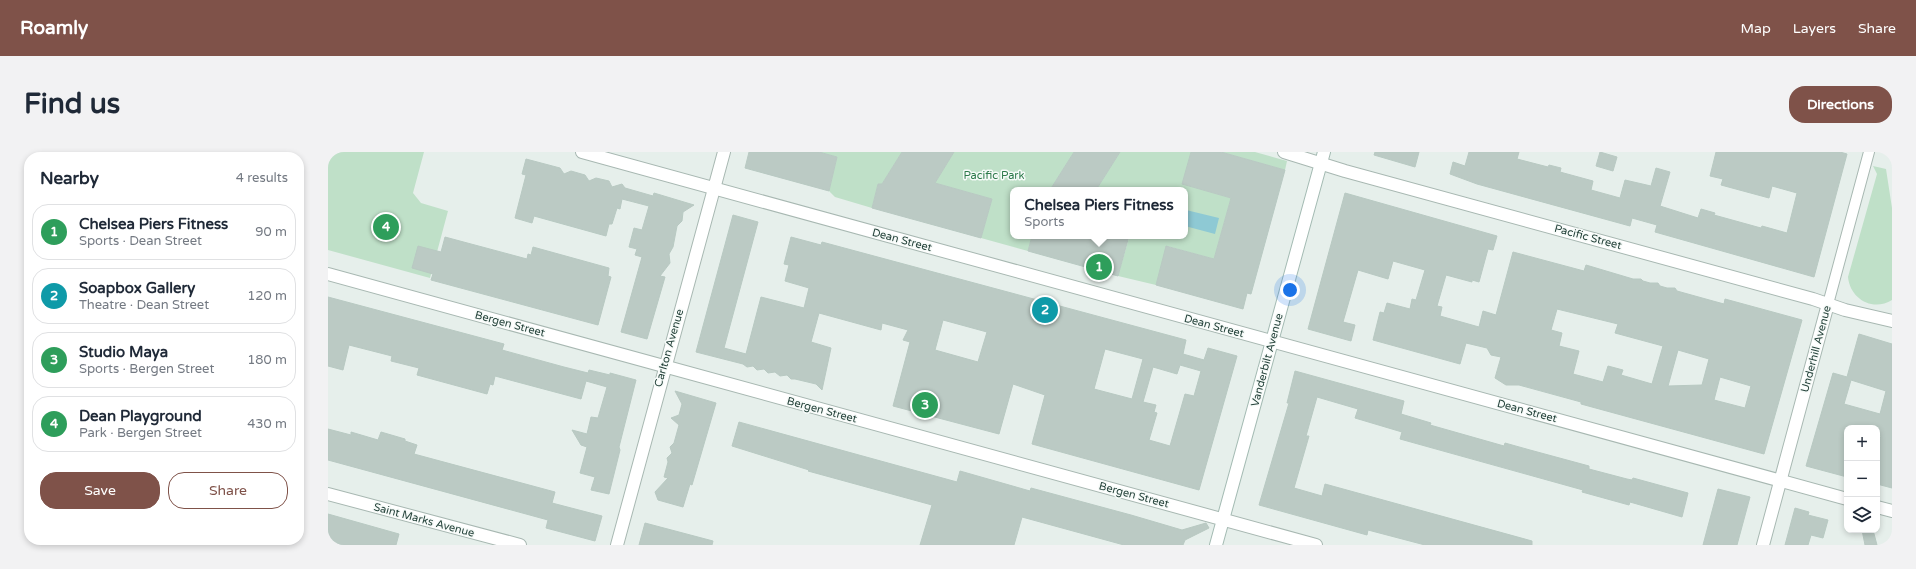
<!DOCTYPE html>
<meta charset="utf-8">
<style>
:root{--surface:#fff;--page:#f2f2f3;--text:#1f2937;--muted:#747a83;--line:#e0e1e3;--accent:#7f5249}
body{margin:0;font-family:"Varela Round",sans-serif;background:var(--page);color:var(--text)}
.controls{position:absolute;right:12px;bottom:12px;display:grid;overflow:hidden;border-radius:8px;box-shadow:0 2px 6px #0003}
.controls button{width:36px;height:36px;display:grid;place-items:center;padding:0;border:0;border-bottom:1px solid var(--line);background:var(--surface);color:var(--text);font:20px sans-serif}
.you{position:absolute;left:962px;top:138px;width:14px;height:14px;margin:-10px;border:3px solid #fff;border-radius:50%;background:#1a73e8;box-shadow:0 0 0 6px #1a73e833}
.badge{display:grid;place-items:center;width:26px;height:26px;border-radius:50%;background:var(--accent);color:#fff;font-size:13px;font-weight:700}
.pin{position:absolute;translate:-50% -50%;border:2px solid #fff;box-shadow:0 1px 4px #0006}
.popup{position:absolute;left:682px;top:35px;width:178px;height:52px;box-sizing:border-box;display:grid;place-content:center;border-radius:8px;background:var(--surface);filter:drop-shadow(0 1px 3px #0005);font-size:13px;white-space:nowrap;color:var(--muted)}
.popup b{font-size:15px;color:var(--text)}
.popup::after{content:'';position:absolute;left:50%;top:100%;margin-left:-8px;border:8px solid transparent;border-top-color:var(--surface)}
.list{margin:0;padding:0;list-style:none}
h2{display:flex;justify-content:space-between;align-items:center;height:52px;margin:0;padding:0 16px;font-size:17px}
h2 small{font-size:13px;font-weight:400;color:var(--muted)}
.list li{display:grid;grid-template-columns:26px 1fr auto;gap:12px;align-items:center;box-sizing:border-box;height:56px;margin:0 8px 8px;padding:0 8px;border:1px solid var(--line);border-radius:16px}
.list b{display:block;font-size:15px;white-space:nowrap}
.list p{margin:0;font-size:13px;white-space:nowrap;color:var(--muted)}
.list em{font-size:13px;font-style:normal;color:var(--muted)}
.actions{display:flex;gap:8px;padding:12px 16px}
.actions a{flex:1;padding:9px 0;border:1px solid var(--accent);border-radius:16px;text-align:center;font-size:14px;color:var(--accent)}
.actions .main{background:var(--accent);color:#fff}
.icon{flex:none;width:22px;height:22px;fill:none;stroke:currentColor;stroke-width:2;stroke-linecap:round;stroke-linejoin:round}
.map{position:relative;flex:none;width:1564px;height:393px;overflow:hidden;border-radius:16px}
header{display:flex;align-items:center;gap:24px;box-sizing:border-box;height:56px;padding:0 20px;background:var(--accent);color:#fff}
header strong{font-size:19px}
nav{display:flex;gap:22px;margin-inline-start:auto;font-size:14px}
.intro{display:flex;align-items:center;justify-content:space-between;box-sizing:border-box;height:96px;padding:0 24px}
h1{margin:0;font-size:28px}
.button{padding:10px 18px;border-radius:16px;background:var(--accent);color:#fff;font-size:14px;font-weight:700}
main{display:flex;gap:24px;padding:0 24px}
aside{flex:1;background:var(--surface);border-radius:16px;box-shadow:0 2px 6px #0003}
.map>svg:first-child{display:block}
.green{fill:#bfe0c8}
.water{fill:#8ec9d4}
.building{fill:#bbcac4;stroke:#b8c9c2;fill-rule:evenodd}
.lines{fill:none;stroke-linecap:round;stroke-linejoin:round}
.pedestrian-casing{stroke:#a8b8b2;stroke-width:12}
.minor-casing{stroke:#a8b8b2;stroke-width:14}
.secondary-casing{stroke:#a4bbb3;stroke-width:14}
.pedestrian{stroke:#fff;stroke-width:10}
.minor{stroke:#fff;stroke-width:12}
.secondary{stroke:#fff;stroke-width:12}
.labels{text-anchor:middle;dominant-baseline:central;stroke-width:3;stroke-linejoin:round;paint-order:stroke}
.park-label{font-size:11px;fill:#2d7a4b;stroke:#f7fbf9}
.street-label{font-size:11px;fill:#24423a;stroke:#f7fbf9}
</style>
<header>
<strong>Roamly</strong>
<nav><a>Map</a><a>Layers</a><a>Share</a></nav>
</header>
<div class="intro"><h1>Find us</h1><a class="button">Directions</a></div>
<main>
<aside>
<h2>Nearby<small>4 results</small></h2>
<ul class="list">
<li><span class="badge" style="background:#2e9e5b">1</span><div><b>Chelsea Piers Fitness</b><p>Sports · Dean Street</p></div><em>90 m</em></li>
<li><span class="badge" style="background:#0f9aa8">2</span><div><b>Soapbox Gallery</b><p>Theatre · Dean Street</p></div><em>120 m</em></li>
<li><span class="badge" style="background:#2e9e5b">3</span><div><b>Studio Maya</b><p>Sports · Bergen Street</p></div><em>180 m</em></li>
<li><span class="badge" style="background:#2e9e5b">4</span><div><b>Dean Playground</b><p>Park · Bergen Street</p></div><em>430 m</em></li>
</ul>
<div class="actions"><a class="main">Save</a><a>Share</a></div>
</aside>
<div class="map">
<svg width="1564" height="393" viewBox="0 0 1564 393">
<rect width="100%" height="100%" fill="#e6efeb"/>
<g class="green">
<path d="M 0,0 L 96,0 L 85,41 L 93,51 L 120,59 L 102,126 L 0,98 Z"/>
<path d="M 491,0 L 574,0 L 554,32 L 550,32 L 544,56 L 507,45 L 501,39 L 509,5 Z"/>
<path d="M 626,0 L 746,0 L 722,38 L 685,38 L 685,84 L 704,84 L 700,99 L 653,86 L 664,47 L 607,31 Z"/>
<path d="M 792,0 L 863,0 L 855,32 L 903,46 L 886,107 L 839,94 L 828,133 L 790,124 L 801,86 L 796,84 L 857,84 L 857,38 L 768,38 Z"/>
<path d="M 893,0 L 927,0 L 959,9 L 957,18 Z"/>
<path d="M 1545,14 L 1558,17 L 1564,56 L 1564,148 C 1545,160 1522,147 1520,125 L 1549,22 Z"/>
</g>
<path class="water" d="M 858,58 L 891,66 L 887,82 L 857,74 Z"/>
<g class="building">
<path d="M 421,0 L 491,0 L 509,5 L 501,39 L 417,16 Z"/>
<path d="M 574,0 L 626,0 L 607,31 L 664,47 L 653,86 L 544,56 L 550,32 L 554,32 Z"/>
<path d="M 746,0 L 792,0 L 768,38 L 722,38 Z"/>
<path d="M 863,0 L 893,0 L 957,18 L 923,142 L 919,141 L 915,157 L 828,133 L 838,94 L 886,107 L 903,46 L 854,32 Z"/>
<path d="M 1047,0 L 1091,0 L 1087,15 L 1046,3 Z"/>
<path d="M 1141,0 L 1191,0 L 1189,7 L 1220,15 L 1221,13 L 1233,16 L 1232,20 L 1265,29 L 1263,38 L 1292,46 L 1297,28 L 1323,34 L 1328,16 L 1342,20 L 1332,54 L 1370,66 L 1373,57 L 1387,61 L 1386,63 L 1433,76 L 1434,74 L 1459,81 L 1469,41 L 1444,34 L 1441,46 L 1393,33 L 1395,27 L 1382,24 L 1388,0 L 1512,0 L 1519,2 L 1486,125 L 1327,80 L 1329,73 L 1304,66 L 1302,74 L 1149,32 L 1122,22 L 1125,10 L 1137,14 Z"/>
<path d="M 1272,0 L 1289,5 L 1285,19 L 1268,14 Z"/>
<path d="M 198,7 L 232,16 L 236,22 L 243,19 L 257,23 L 261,29 L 268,26 L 281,29 L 284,35 L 294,32 L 297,36 L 325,44 L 326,41 L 366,53 L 355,60 L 354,69 L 349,74 L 345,95 L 341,102 L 342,111 L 332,124 L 337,125 L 319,187 L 293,180 L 314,105 L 307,103 L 309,97 L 301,95 L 306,76 L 314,78 L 321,54 L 294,47 L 292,57 L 289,56 L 284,72 L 281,72 L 278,84 L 206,64 L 204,71 L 187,66 L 198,23 L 194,22 Z"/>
<path d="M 1017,41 L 1169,84 L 1165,98 L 1160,97 L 1151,130 L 1144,128 L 1144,130 L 1118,123 L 1109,154 L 1114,155 L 1112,164 L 1151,175 L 1155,159 L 1168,163 L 1185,100 L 1256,119 L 1258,113 L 1305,127 L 1313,127 L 1315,129 L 1322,131 L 1330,131 L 1332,134 L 1339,136 L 1347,136 L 1349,139 L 1385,149 L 1396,152 L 1397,147 L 1474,168 L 1436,302 L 1253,252 L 1253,250 L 1191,233 L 1178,233 L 1167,226 L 1173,205 L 1163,203 L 1159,196 L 1138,191 L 1132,212 L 1045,188 L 1052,160 L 1056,161 L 1059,151 L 1082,157 L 1084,147 L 1088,148 L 1097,118 L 1065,109 L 1060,127 L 1030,118 L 1015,170 L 1027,173 L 1023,189 L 980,177 ZM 1229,157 L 1290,172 L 1287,181 L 1335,194 L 1324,232 L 1293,223 L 1295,218 L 1280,214 L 1275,230 L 1245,222 L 1251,199 L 1231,194 L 1234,181 L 1223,178 ZM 1350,198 L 1381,207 L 1374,233 L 1340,234 ZM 1392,225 L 1423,234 L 1417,256 L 1386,248 Z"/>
<path d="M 405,63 L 430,70 L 396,196 L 418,202 L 433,145 L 476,156 L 481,136 L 457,129 L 461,113 L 456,112 L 463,85 L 493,93 L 494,90 L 858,188 L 855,202 L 876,208 L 880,196 L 909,204 L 871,338 L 704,292 L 717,243 L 685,232 L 671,282 L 565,254 L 582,190 L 575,188 L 580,178 L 554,171 L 553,178 L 491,161 L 483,190 L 503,196 L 494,238 L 488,232 L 467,227 L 463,227 L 459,223 L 452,224 L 447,220 L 440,221 L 436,217 L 429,218 L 425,214 L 419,215 L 415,212 L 368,200 ZM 615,168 L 659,180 L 650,210 L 607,198 ZM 777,197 L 815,207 L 804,247 L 766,237 ZM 852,213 L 873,219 L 866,244 L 857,242 L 842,294 L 821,288 L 829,261 L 826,260 L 828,253 L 815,250 L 825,215 L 849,222 Z"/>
<path d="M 704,84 L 801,84 L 790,124 L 700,99 Z"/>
<path d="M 117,85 L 199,107 L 200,102 L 203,103 L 205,95 L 281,116 L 280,124 L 283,125 L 270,173 L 103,128 L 105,122 L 84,116 L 90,94 L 113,100 Z"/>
<path d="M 0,145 L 176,192 L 174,198 L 236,215 L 260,221 L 261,218 L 282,223 L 282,221 L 308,228 L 291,295 L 292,298 L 281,342 L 263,338 L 267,325 L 252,321 L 259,295 L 253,293 L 244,278 L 259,282 L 263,265 L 270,266 L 279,235 L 258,229 L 253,247 L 167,224 L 165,233 L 162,232 L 159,242 L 89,223 L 91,216 L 63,209 L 64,204 L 21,193 L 15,218 L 0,214 Z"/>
<path d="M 1531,182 L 1564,192 L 1564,336 L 1549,332 L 1549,296 L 1553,284 L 1549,283 L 1549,276 L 1519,276 L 1519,325 L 1478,314 L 1505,221 L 1519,225 ZM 1523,228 L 1558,239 L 1552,262 L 1516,252 Z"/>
<path d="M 967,219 L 1076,249 L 1073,262 L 1103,271 L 1102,273 L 1176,294 L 1177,291 L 1202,298 L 1261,314 L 1261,317 L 1299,327 L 1304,328 L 1305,326 L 1360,341 L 1354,365 L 1302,350 L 1301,353 L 1254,340 L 1255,338 L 1072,287 L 1074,280 L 1027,266 L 1030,257 L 989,245 L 978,284 L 981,284 L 966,336 L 994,344 L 997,332 L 1204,389 L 1204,393 L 1097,393 L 1040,378 L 1039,383 L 931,353 L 961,251 L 959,251 Z"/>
<path d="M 347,239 L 388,251 L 364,333 L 362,332 L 355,355 L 330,348 L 327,340 L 340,326 L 336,325 L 340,310 L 339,306 L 344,301 L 342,295 L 346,291 L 351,273 L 343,266 L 351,263 L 354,252 Z"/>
<path d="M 411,270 L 629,330 L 632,319 L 702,339 L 703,336 L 803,363 L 854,378 L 878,371 L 881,376 L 857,388 L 855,393 L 796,393 L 694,365 L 686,393 L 592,393 L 604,353 L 480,319 L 481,318 L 404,294 Z"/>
<path d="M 0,277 L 23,283 L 23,280 L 50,288 L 53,280 L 77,287 L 77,289 L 89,293 L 86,302 L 227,340 L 224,351 L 274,364 L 267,389 L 218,376 L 220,368 L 0,308 Z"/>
<path d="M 1390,337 L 1422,345 L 1409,393 L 1375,393 Z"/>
<path d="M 1467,356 L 1481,360 L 1480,363 L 1500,368 L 1495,386 L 1483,383 L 1480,393 L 1457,393 Z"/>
<path d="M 0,362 L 71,382 L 68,393 L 13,393 L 0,390 Z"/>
<path d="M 317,371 L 385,389 L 384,393 L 311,393 Z"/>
<path d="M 1534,378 L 1545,378 L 1549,393 L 1537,393 Z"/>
</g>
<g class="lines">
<g class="pedestrian-casing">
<path id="pedestrian" d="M 1500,152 L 1541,0"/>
</g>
<g class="minor-casing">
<g id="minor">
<path d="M 254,0 L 1519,347"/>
<path d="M 956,0 L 1017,19 L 1485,147 L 1517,158 L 1564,169"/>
<path d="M 0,122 L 988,393"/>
<path d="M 0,342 L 192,393"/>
<path d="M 1549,355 L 1564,359"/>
<path d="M 289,393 L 396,0"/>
<path d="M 1435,393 L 1500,152"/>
</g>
</g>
<g class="secondary-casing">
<path id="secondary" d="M 888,393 L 996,0"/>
</g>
<use href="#pedestrian" class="pedestrian"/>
<use href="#minor" class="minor"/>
<use href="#secondary" class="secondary"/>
</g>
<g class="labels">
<g class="park-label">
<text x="666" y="23">Pacific Park</text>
</g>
<g class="street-label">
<text transform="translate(1260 85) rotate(15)">Pacific Street</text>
<text transform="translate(574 88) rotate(15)">Dean Street</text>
<text transform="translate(182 172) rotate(15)">Bergen Street</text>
<text transform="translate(886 174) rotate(15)">Dean Street</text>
<text transform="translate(341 196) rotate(-74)">Carlton Avenue</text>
<text transform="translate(1488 197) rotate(-75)">Underhill Avenue</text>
<text transform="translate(939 208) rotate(-75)">Vanderbilt Avenue</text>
<text transform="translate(494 258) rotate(15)">Bergen Street</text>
<text transform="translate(1199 259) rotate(15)">Dean Street</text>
<text transform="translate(806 343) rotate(15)">Bergen Street</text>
<text transform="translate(96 368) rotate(15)">Saint Marks Avenue</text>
</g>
</g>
</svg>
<div class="controls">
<button>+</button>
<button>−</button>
<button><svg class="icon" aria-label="layers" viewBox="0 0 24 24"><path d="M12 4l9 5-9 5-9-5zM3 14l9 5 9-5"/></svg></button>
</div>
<div class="you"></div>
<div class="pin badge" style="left:771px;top:115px;background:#2e9e5b">1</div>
<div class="popup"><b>Chelsea Piers Fitness</b>Sports</div>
<div class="pin badge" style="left:717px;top:158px;background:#0f9aa8">2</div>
<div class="pin badge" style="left:597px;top:253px;background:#2e9e5b">3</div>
<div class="pin badge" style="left:58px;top:75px;background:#2e9e5b">4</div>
</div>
</main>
